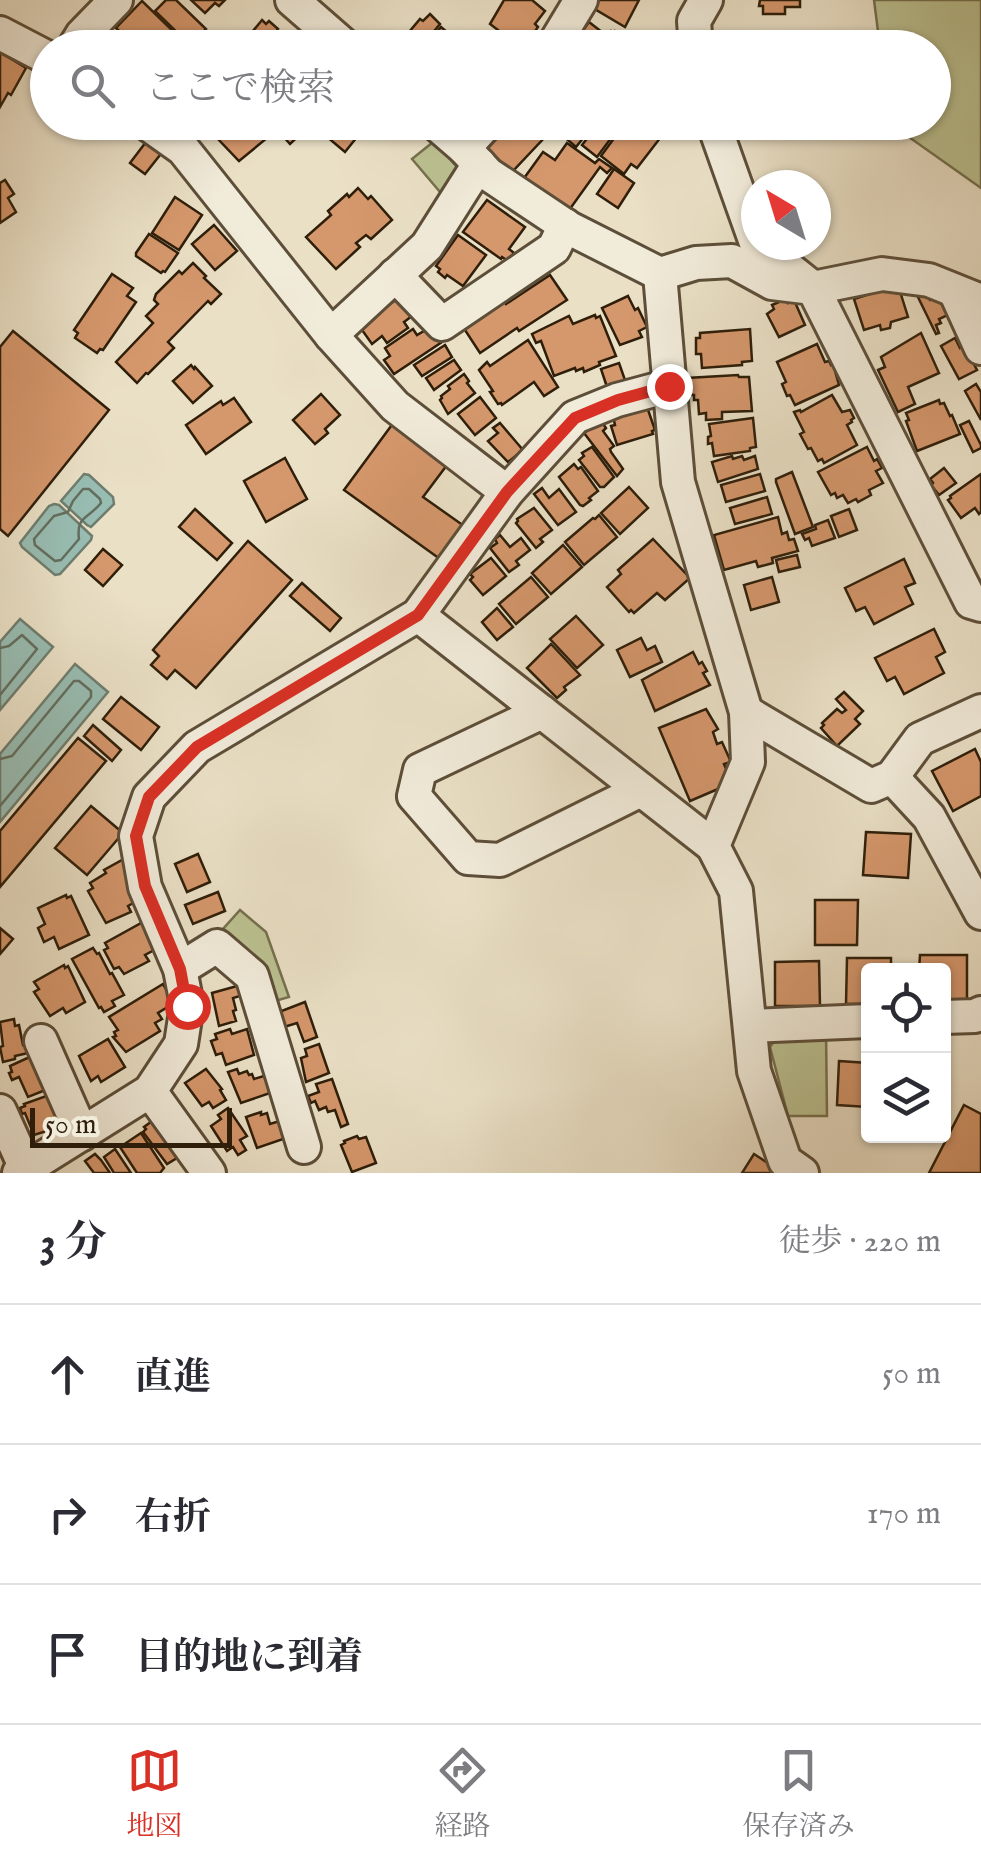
<!DOCTYPE html>
<html lang="ja">
<meta charset="utf-8">
<style>
:root{--surface:#fff;--page:#f2f2f3;--text:#2b2b33;--muted:#7c7c81;--line:#e1e1e2;--accent:#d93025}
body{margin:0;font-family:"IM FELL English","Noto Serif JP",serif;background:var(--page);color:var(--text)}
.controls{position:absolute;right:30px;bottom:30px;display:grid;overflow:hidden;border-radius:10px;box-shadow:0 2px 8px #0004}
.controls button{width:90px;height:90px;display:grid;place-items:center;padding:0;border:0;border-bottom:2px solid var(--line);background:var(--surface);color:var(--text);font:50px sans-serif}
.compass{position:absolute;left:741px;top:170px;width:90px;height:90px;border-radius:50%;background:var(--surface);box-shadow:0 2px 8px #0004;rotate:322deg}
.scale{position:absolute;left:30px;bottom:25px;width:202px;box-sizing:border-box;padding-left:10px;border:5px solid #2e1e0a;border-top:0;font-size:28px;line-height:35px;white-space:nowrap;color:#2e1e0a;-webkit-text-stroke:8px #f1ebda;paint-order:stroke}
.stop{position:absolute;width:30px;height:30px;margin:-22px;border:8px solid #d93025;border-radius:50%;background:#fff}
.stop.end{background:#d93025;border-color:#fff;box-shadow:0 2px 10px #0008}
.list{margin:0;padding:0;list-style:none}
h2{display:flex;justify-content:space-between;align-items:center;height:130px;margin:0;padding:0 40px;font-size:42px}
h2 small{font-size:32px;font-weight:400;color:var(--muted)}
.list li{display:grid;grid-template-columns:65px 1fr auto;gap:30px;align-items:center;box-sizing:border-box;height:140px;padding:0 40px;border-top:2px solid var(--line)}
.list b{display:block;font-size:38px;white-space:nowrap}
.list em{font-size:32px;font-style:normal;color:var(--muted)}
.icon{flex:none;width:55px;height:55px;fill:none;stroke:currentColor;stroke-width:2;stroke-linecap:round;stroke-linejoin:round}
.map{position:relative;flex:none;width:981px;height:1173px;overflow:hidden}
.search{position:absolute;background:var(--surface);box-shadow:0 2px 8px #0004;left:30px;right:30px;top:30px;height:110px;display:flex;align-items:center;gap:25px;box-sizing:border-box;padding:0 35px;border-radius:55px;color:var(--muted);font-size:38px}
.sheet{height:550px;background:var(--surface)}
nav{display:flex;justify-content:space-around;align-items:center;box-sizing:border-box;height:140px;border-top:2px solid var(--line);background:var(--surface);font-size:28px;color:var(--muted)}
nav a{display:grid;justify-items:center;gap:5px}
nav .on{color:var(--accent)}
.map>svg:first-child{display:block}
.green{fill:#bcc191;stroke:#75704e;stroke-width:2.5}
.water{fill:#98bdb3;stroke:#6e7d6f;stroke-width:2.5}
.lines{fill:none;stroke-linecap:round;stroke-linejoin:round}
.shore{stroke:#636e5e;stroke-width:2.5}
.building{fill:#d5976c;stroke:#2e1e0a;stroke-width:2.5}
.minor-casing{stroke:#5d4e39;stroke-width:38}
.minor{stroke:#f1ebda;stroke-width:32}
.route{stroke:#d93025;stroke-width:12}
</style>
<div class="map">
<svg width="981" height="1173" viewBox="0 0 981 1173">
<rect width="100%" height="100%" fill="#eae0c6"/>
<filter id="stains"><feTurbulence type="fractalNoise" baseFrequency=".002" numOctaves="4"/><feColorMatrix values="0 0 0 0 .2 0 0 0 0 .09 0 0 0 0 .02 0 0 0 .5 -.17"/></filter>
<radialGradient id="worn" r=".72"><stop offset=".6" stop-color="#630" stop-opacity="0"/><stop offset="1" stop-color="#630" stop-opacity=".3"/></radialGradient>
<g class="green">
<path d="M 874,0 L 981,0 L 981,188 L 889,123 L 934,122 L 934,48 L 880,47 Z"/>
<path d="M 443,134 L 465,163 L 446,199 L 412,159 Z"/>
<path d="M 240,910 L 266,932 L 289,997 L 265,1004 L 247,950 L 223,929 Z"/>
<path d="M 826,1030 L 827,1116 L 788,1116 L 770,1047 L 782,1031 Z"/>
</g>
<g class="water">
<path d="M 84,474 L 89,475 L 113,497 L 114,504 L 91,527 L 87,525 L 61,501 Z"/>
<path d="M 54,504 L 59,505 L 92,536 L 91,540 L 60,574 L 55,575 L 22,547 L 20,543 L 49,506 Z"/>
<path d="M 20,619 L 53,647 L 0,710 L 0,642 Z"/>
<path d="M 75,664 L 108,692 L 0,822 L 0,754 Z"/>
</g>
<g class="lines">
<g class="shore">
<path d="M 83,489 L 89,489 L 100,499 L 101,503 C 88,519 76,516 79,539 L 61,560 L 55,561 L 35,545 L 34,539 L 54,516 L 68,512 L 73,501 Z"/>
<path d="M 0,648 L 9,646 L 22,635 L 37,649 L 0,695"/>
<path d="M 0,759 L 12,756 L 74,681 L 79,681 L 91,691 L 91,697 L 0,806"/>
</g>
</g>
<g class="building">
<path d="M 166,0 L 176,0 L 206,29 L 190,45 L 155,11 Z"/>
<path d="M 191,0 L 225,0 L 219,6 L 215,3 L 205,13 Z"/>
<path d="M 504,0 L 532,0 L 545,11 L 535,24 L 538,27 L 533,34 L 530,32 L 519,46 L 490,24 Z"/>
<path d="M 598,0 L 639,0 L 625,27 L 593,8 Z"/>
<path d="M 760,0 L 800,0 L 800,7 L 785,7 L 785,14 L 763,14 L 763,6 L 759,6 Z"/>
<path d="M 142,1 L 176,34 L 171,40 L 177,45 L 175,48 L 136,48 L 116,28 Z"/>
<path d="M 430,14 L 440,24 L 420,48 L 403,48 L 399,44 L 420,19 L 423,21 Z"/>
<path d="M 262,20 L 266,24 L 269,21 L 278,29 L 263,48 L 239,48 Z"/>
<path d="M 589,22 L 607,36 L 611,31 L 614,33 L 615,31 L 629,41 L 624,48 L 576,48 L 579,43 L 576,40 Z"/>
<path d="M 441,27 L 455,39 L 448,48 L 423,48 Z"/>
<path d="M 494,32 L 513,48 L 481,48 Z"/>
<path d="M 277,36 L 283,40 L 286,36 L 295,43 L 291,48 L 268,48 Z"/>
<path d="M 0,52 L 26,68 L 11,95 L 8,93 L 0,107 Z"/>
<path d="M 231,122 L 300,122 L 306,129 L 290,144 L 273,125 L 263,134 L 267,138 L 239,161 L 217,138 Z"/>
<path d="M 316,122 L 369,122 L 345,152 L 320,131 L 321,130 L 315,124 Z"/>
<path d="M 508,122 L 531,122 L 534,126 L 539,122 L 547,130 L 543,134 L 546,136 L 512,172 L 485,148 Z"/>
<path d="M 547,122 L 596,122 L 576,147 Z"/>
<path d="M 600,122 L 623,122 L 597,157 L 582,145 Z"/>
<path d="M 626,122 L 651,122 L 664,133 L 637,168 L 631,164 L 624,174 L 601,156 Z"/>
<path d="M 149,138 L 164,150 L 145,174 L 130,163 Z"/>
<path d="M 567,143 L 595,163 L 599,159 L 612,168 L 607,173 L 600,167 L 567,213 L 522,181 L 543,152 L 555,160 Z"/>
<path d="M 614,169 L 634,183 L 618,208 L 597,194 Z"/>
<path d="M 5,180 L 14,194 L 8,198 L 16,212 L 0,223 L 0,183 Z"/>
<path d="M 358,188 L 368,199 L 371,196 L 392,220 L 371,239 L 366,235 L 356,243 L 360,247 L 336,269 L 306,237 L 331,215 L 328,211 L 347,194 L 349,197 Z"/>
<path d="M 175,197 L 202,215 L 179,250 L 152,233 Z"/>
<path d="M 487,200 L 525,227 L 509,249 L 514,253 L 508,261 L 502,257 L 501,259 L 463,232 Z"/>
<path d="M 214,225 L 237,251 L 215,270 L 192,244 Z"/>
<path d="M 149,234 L 178,253 L 165,272 L 163,271 L 161,273 L 136,256 L 136,253 Z"/>
<path d="M 458,235 L 486,255 L 463,286 L 447,275 L 445,278 L 438,272 L 440,269 L 436,266 Z"/>
<path d="M 193,263 L 206,276 L 204,278 L 221,294 L 211,304 L 208,301 L 168,342 L 174,348 L 148,374 L 146,373 L 137,383 L 116,362 L 153,323 L 146,316 L 158,304 L 154,300 L 156,294 L 179,271 L 182,274 Z"/>
<path d="M 112,274 L 133,288 L 127,296 L 136,302 L 103,350 L 100,349 L 97,353 L 75,338 L 78,333 L 74,330 Z"/>
<path d="M 550,275 L 567,300 L 519,331 L 517,328 L 480,353 L 461,324 L 502,298 L 506,304 Z"/>
<path d="M 898,285 L 908,317 L 891,322 L 890,328 L 881,330 L 880,325 L 864,330 L 854,299 Z"/>
<path d="M 925,291 L 930,300 L 939,296 L 948,315 L 939,319 L 941,323 L 936,325 L 939,333 L 936,334 L 917,295 Z"/>
<path d="M 403,295 L 416,313 L 404,322 L 408,328 L 387,343 L 382,336 L 372,344 L 362,330 L 364,328 L 361,324 Z"/>
<path d="M 628,296 L 635,310 L 638,308 L 647,327 L 639,331 L 642,337 L 620,345 L 602,308 Z"/>
<path d="M 786,299 L 788,303 L 794,300 L 805,325 L 779,337 L 767,314 L 774,309 L 772,305 Z"/>
<path d="M 595,315 L 596,318 L 600,316 L 616,356 L 599,362 L 600,365 L 584,372 L 583,368 L 576,371 L 575,368 L 554,376 L 541,341 L 536,343 L 532,334 L 569,316 L 573,324 Z"/>
<path d="M 429,328 L 442,342 L 394,374 L 384,360 L 390,356 L 385,348 L 413,329 L 417,335 Z"/>
<path d="M 750,329 L 752,361 L 742,362 L 742,365 L 702,368 L 701,354 L 696,354 L 696,338 L 700,338 L 700,333 Z"/>
<path d="M 13,331 L 109,410 L 8,536 L 0,529 L 0,347 Z"/>
<path d="M 921,333 L 939,373 L 908,387 L 915,404 L 898,412 L 878,370 L 885,367 L 881,357 Z"/>
<path d="M 955,338 L 960,348 L 964,346 L 977,370 L 959,379 L 941,346 Z"/>
<path d="M 528,340 L 558,387 L 544,396 L 534,382 L 502,405 L 501,403 L 498,404 L 490,392 L 493,391 L 479,370 L 487,362 L 490,366 Z"/>
<path d="M 817,344 L 825,362 L 829,361 L 831,365 L 833,364 L 839,385 L 795,405 L 790,395 L 787,396 L 782,384 L 786,382 L 777,362 Z"/>
<path d="M 445,345 L 452,357 L 422,376 L 414,365 Z"/>
<path d="M 454,360 L 461,370 L 434,390 L 426,378 Z"/>
<path d="M 619,363 L 625,380 L 607,387 L 601,369 Z"/>
<path d="M 191,365 L 194,369 L 195,367 L 212,386 L 193,403 L 173,381 Z"/>
<path d="M 464,374 L 469,381 L 467,383 L 475,393 L 448,414 L 440,400 L 442,398 L 441,396 L 450,389 L 448,386 Z"/>
<path d="M 738,375 L 739,377 L 749,377 L 752,411 L 722,412 L 722,419 L 706,420 L 706,413 L 699,414 L 698,400 L 694,400 L 694,395 L 688,395 L 687,378 Z"/>
<path d="M 976,384 L 981,392 L 981,420 L 965,391 Z"/>
<path d="M 321,394 L 340,415 L 325,429 L 328,433 L 315,444 L 293,420 Z"/>
<path d="M 832,395 L 842,412 L 850,410 L 854,418 L 851,420 L 852,422 L 847,425 L 857,445 L 824,463 L 822,459 L 818,461 L 811,448 L 808,449 L 800,434 L 804,432 L 794,412 L 800,410 L 801,412 Z"/>
<path d="M 480,397 L 496,418 L 475,435 L 458,414 Z"/>
<path d="M 234,398 L 251,422 L 206,454 L 186,425 L 221,401 L 223,405 Z"/>
<path d="M 939,400 L 940,404 L 944,403 L 950,416 L 952,415 L 960,434 L 917,451 L 906,421 L 909,420 L 906,413 Z"/>
<path d="M 646,404 L 655,430 L 652,431 L 653,434 L 617,445 L 611,426 L 615,425 L 613,416 Z"/>
<path d="M 753,418 L 756,447 L 750,448 L 750,451 L 714,456 L 712,443 L 708,444 L 708,437 L 711,436 L 709,424 Z"/>
<path d="M 601,421 L 606,428 L 603,431 L 614,446 L 610,449 L 611,452 L 623,469 L 617,476 L 584,433 Z"/>
<path d="M 969,421 L 981,445 L 981,448 L 973,452 L 960,425 Z"/>
<path d="M 394,422 L 450,461 L 423,497 L 464,526 L 440,559 L 344,490 Z"/>
<path d="M 500,423 L 523,450 L 508,462 L 488,441 L 498,433 L 493,428 Z"/>
<path d="M 592,447 L 614,477 L 604,487 L 600,487 L 579,460 L 584,456 L 582,453 Z"/>
<path d="M 867,447 L 874,461 L 877,459 L 882,468 L 876,471 L 883,483 L 869,490 L 871,495 L 858,502 L 856,499 L 848,503 L 843,495 L 837,498 L 835,493 L 831,495 L 818,472 Z"/>
<path d="M 732,456 L 733,459 L 742,456 L 744,460 L 755,456 L 758,469 L 718,482 L 712,462 Z"/>
<path d="M 285,458 L 307,499 L 266,522 L 244,481 Z"/>
<path d="M 574,464 L 578,469 L 581,467 L 598,491 L 589,498 L 591,500 L 583,506 L 580,505 L 559,477 Z"/>
<path d="M 944,468 L 956,483 L 939,495 L 931,485 L 933,483 L 930,479 Z"/>
<path d="M 792,472 L 813,527 L 795,534 L 776,482 L 776,479 Z"/>
<path d="M 760,474 L 765,491 L 726,502 L 721,485 Z"/>
<path d="M 981,474 L 981,512 L 979,514 L 975,508 L 961,518 L 948,500 L 951,498 L 950,496 Z"/>
<path d="M 629,487 L 648,508 L 620,534 L 601,513 Z"/>
<path d="M 542,488 L 549,498 L 559,489 L 576,512 L 558,525 L 534,494 Z"/>
<path d="M 767,497 L 772,514 L 735,524 L 730,508 Z"/>
<path d="M 534,508 L 552,530 L 540,539 L 543,542 L 536,548 L 516,523 L 518,521 L 517,519 Z"/>
<path d="M 195,509 L 232,543 L 217,560 L 179,527 Z"/>
<path d="M 849,509 L 857,530 L 839,537 L 831,516 Z"/>
<path d="M 599,515 L 617,537 L 584,565 L 565,542 L 593,518 L 595,519 Z"/>
<path d="M 778,517 L 782,534 L 787,532 L 789,540 L 794,539 L 798,551 L 772,558 L 773,563 L 758,567 L 756,561 L 724,570 L 714,535 Z"/>
<path d="M 828,520 L 835,538 L 812,546 L 809,538 L 805,540 L 802,534 L 816,529 L 815,525 Z"/>
<path d="M 500,535 L 510,547 L 521,538 L 530,550 L 516,561 L 519,565 L 509,572 L 490,548 L 497,543 L 495,539 Z"/>
<path d="M 653,539 L 690,578 L 665,600 L 657,593 L 634,613 L 631,610 L 629,612 L 607,587 L 621,574 L 618,570 Z"/>
<path d="M 248,541 L 292,580 L 196,688 L 175,670 L 167,679 L 151,665 L 159,656 L 153,650 Z"/>
<path d="M 563,545 L 582,567 L 551,594 L 532,573 Z"/>
<path d="M 103,549 L 122,565 L 103,586 L 85,570 Z"/>
<path d="M 797,555 L 800,567 L 779,572 L 776,560 Z"/>
<path d="M 491,558 L 506,576 L 483,595 L 470,580 L 473,577 L 470,574 Z"/>
<path d="M 904,559 L 915,583 L 905,587 L 913,604 L 874,624 L 865,607 L 856,611 L 845,588 Z"/>
<path d="M 531,577 L 548,597 L 516,624 L 499,604 Z"/>
<path d="M 772,577 L 779,602 L 751,610 L 744,585 Z"/>
<path d="M 302,583 L 341,618 L 330,631 L 290,596 Z"/>
<path d="M 497,608 L 513,627 L 497,640 L 482,622 Z"/>
<path d="M 576,616 L 603,645 L 577,668 L 550,639 Z"/>
<path d="M 934,629 L 945,652 L 936,657 L 944,673 L 904,694 L 895,677 L 887,681 L 875,658 Z"/>
<path d="M 641,638 L 647,650 L 655,646 L 662,662 L 630,677 L 617,650 Z"/>
<path d="M 551,644 L 580,675 L 564,687 L 566,690 L 557,698 L 527,668 Z"/>
<path d="M 693,652 L 699,664 L 702,662 L 707,671 L 703,673 L 710,685 L 655,711 L 642,680 Z"/>
<path d="M 844,692 L 863,711 L 855,719 L 860,724 L 837,746 L 821,728 L 824,725 L 822,723 L 837,709 L 842,713 L 846,710 L 836,699 Z"/>
<path d="M 121,697 L 159,727 L 141,750 L 103,719 Z"/>
<path d="M 706,709 L 718,729 L 713,732 L 717,744 L 722,742 L 731,762 L 724,764 L 732,783 L 690,801 L 659,728 Z"/>
<path d="M 93,725 L 121,750 L 112,761 L 84,736 Z"/>
<path d="M 78,738 L 106,761 L 0,887 L 0,831 Z"/>
<path d="M 975,749 L 981,762 L 981,796 L 953,811 L 932,771 Z"/>
<path d="M 91,806 L 123,833 L 87,875 L 55,848 Z"/>
<path d="M 866,832 L 911,834 L 908,878 L 863,875 Z"/>
<path d="M 198,854 L 210,882 L 187,892 L 175,864 Z"/>
<path d="M 122,860 L 142,898 L 128,906 L 131,912 L 106,923 L 88,891 L 93,888 L 90,883 L 106,873 L 104,870 Z"/>
<path d="M 218,892 L 225,911 L 193,924 L 185,905 Z"/>
<path d="M 66,895 L 67,898 L 71,896 L 89,935 L 59,949 L 54,937 L 44,942 L 38,928 L 45,924 L 38,908 Z"/>
<path d="M 815,900 L 858,900 L 857,945 L 815,945 Z"/>
<path d="M 143,922 L 158,948 L 145,955 L 149,961 L 124,974 L 119,967 L 114,969 L 104,950 L 108,948 L 105,943 Z"/>
<path d="M 0,928 L 13,939 L 0,954 Z"/>
<path d="M 93,948 L 97,954 L 99,953 L 110,974 L 112,973 L 124,995 L 112,1001 L 115,1006 L 104,1012 L 101,1007 L 99,1008 L 72,959 Z"/>
<path d="M 920,955 L 967,955 L 967,1002 L 944,1002 L 944,971 L 919,971 Z"/>
<path d="M 847,958 L 891,958 L 891,971 L 868,971 L 868,1004 L 846,1004 Z"/>
<path d="M 819,961 L 820,1006 L 775,1006 L 775,962 Z"/>
<path d="M 64,965 L 65,968 L 68,966 L 85,1002 L 66,1013 L 63,1008 L 50,1016 L 34,992 L 39,989 L 34,982 Z"/>
<path d="M 163,984 L 174,1003 L 158,1013 L 162,1019 L 155,1023 L 160,1031 L 126,1052 L 113,1037 L 116,1036 L 114,1032 L 118,1030 L 109,1017 Z"/>
<path d="M 237,986 L 240,996 L 233,998 L 236,1010 L 233,1011 L 236,1021 L 219,1026 L 212,993 Z"/>
<path d="M 305,1002 L 317,1037 L 304,1042 L 297,1023 L 284,1027 L 279,1012 Z"/>
<path d="M 14,1019 L 15,1026 L 19,1025 L 23,1045 L 27,1044 L 28,1053 L 15,1056 L 15,1059 L 3,1062 L 0,1047 L 3,1046 L 0,1022 Z"/>
<path d="M 230,1029 L 232,1034 L 247,1029 L 254,1055 L 226,1065 L 222,1053 L 216,1055 L 211,1041 L 217,1039 L 215,1034 Z"/>
<path d="M 108,1039 L 125,1067 L 101,1082 L 98,1076 L 91,1081 L 79,1056 Z"/>
<path d="M 319,1044 L 329,1073 L 306,1082 L 301,1058 L 307,1056 L 305,1049 Z"/>
<path d="M 34,1055 L 48,1089 L 28,1097 L 19,1077 L 12,1080 L 9,1073 L 12,1072 L 10,1066 Z"/>
<path d="M 839,1061 L 868,1063 L 868,1107 L 837,1105 Z"/>
<path d="M 206,1069 L 222,1089 L 220,1090 L 226,1100 L 213,1108 L 209,1102 L 202,1106 L 185,1083 Z"/>
<path d="M 237,1069 L 239,1074 L 247,1071 L 249,1075 L 252,1074 L 254,1079 L 267,1075 L 273,1092 L 241,1103 L 228,1072 Z"/>
<path d="M 332,1079 L 348,1124 L 341,1127 L 335,1110 L 328,1112 L 326,1107 L 319,1110 L 315,1101 L 311,1103 L 308,1096 L 319,1092 L 316,1084 Z"/>
<path d="M 49,1095 L 60,1123 L 51,1126 L 53,1129 L 34,1135 L 25,1113 L 22,1114 L 20,1108 L 25,1106 L 24,1104 Z"/>
<path d="M 964,1105 L 981,1114 L 981,1173 L 929,1173 Z"/>
<path d="M 228,1108 L 247,1136 L 240,1140 L 246,1150 L 238,1155 L 233,1147 L 227,1151 L 211,1126 L 221,1119 L 218,1115 Z"/>
<path d="M 261,1112 L 261,1115 L 267,1113 L 270,1124 L 283,1120 L 289,1137 L 257,1148 L 246,1117 Z"/>
<path d="M 159,1116 L 187,1152 L 167,1164 L 143,1132 L 146,1129 L 144,1127 Z"/>
<path d="M 141,1133 L 164,1168 L 160,1173 L 137,1173 L 120,1147 Z"/>
<path d="M 357,1136 L 359,1139 L 366,1137 L 376,1163 L 352,1172 L 341,1145 L 345,1143 L 344,1141 Z"/>
<path d="M 115,1149 L 131,1173 L 114,1173 L 104,1157 Z"/>
<path d="M 95,1154 L 101,1160 L 110,1173 L 94,1173 L 85,1161 Z"/>
<path d="M 754,1154 L 783,1173 L 742,1173 Z"/>
</g>
<g class="lines">
<g class="minor-casing">
<g id="minor">
<path d="M 292,0 L 347,48"/>
<path d="M 0,33 L 48,58"/>
<path d="M 74,48 L 82,35 L 116,0"/>
<path d="M 552,48 L 581,0"/>
<path d="M 696,48 L 694,21 L 706,0"/>
<path d="M 145,122 L 183,149 L 331,335 L 395,406 L 507,492"/>
<path d="M 434,122 L 464,148 L 488,174 L 569,228 L 660,274 L 678,482 L 746,712 L 748,762 L 713,846 L 736,891 L 754,1071 L 785,1161 L 802,1173"/>
<path d="M 713,122 L 756,243"/>
<path d="M 464,148 L 488,122"/>
<path d="M 759,245 L 813,288 L 882,274 L 929,280 L 981,301"/>
<path d="M 660,274 L 696,263 L 732,261 L 772,283 L 813,288 L 971,602 L 981,605"/>
<path d="M 395,275 L 442,324 L 554,248 L 565,225"/>
<path d="M 955,291 L 981,348"/>
<path d="M 331,335 L 427,246 L 479,164"/>
<path d="M 418,615 L 713,846"/>
<path d="M 542,712 L 420,770 L 414,796 L 468,858 L 500,860 L 641,790"/>
<path d="M 746,712 L 871,786 L 892,777 L 920,739 L 981,711"/>
<path d="M 892,777 L 929,817 L 981,913"/>
<path d="M 180,969 L 217,946 L 252,976 L 304,1147"/>
<path d="M 944,1017 L 975,1016 L 981,1013"/>
<path d="M 750,1026 L 868,1021"/>
<path d="M 41,1041 L 82,1134"/>
<path d="M 150,1091 L 209,1173"/>
<path d="M 0,1111 L 28,1173"/>
<path d="M 19,1173 L 150,1091 L 181,1044 L 187,1005 L 180,969 L 145,887 L 136,836 L 149,797 L 197,747 L 418,615 L 507,492 L 575,417 L 617,400 L 669,386"/>
</g>
</g>
<use href="#minor" class="minor"/>
</g>
<g class="lines">
<path class="route" d="M 187,1006 L 180,969 L 145,886 L 136,836 L 149,797 L 197,747 L 418,615 L 507,492 L 575,418 L 618,400 L 669,386"/>
</g>
<rect width="100%" height="100%" filter="url(#stains)"/>
<rect width="100%" height="100%" fill="url(#worn)"/>
</svg>
<div class="controls">
<button><svg class="icon" aria-label="locate" viewBox="0 0 24 24"><circle cx="12" cy="12" r="6"/><path d="M12 2v4M12 18v4M2 12h4M18 12h4"/></svg></button>
<button><svg class="icon" aria-label="layers" viewBox="0 0 24 24"><path d="M12 4l9 5-9 5-9-5zM3 14l9 5 9-5"/></svg></button>
</div>
<svg class="compass" viewBox="-18 -18 36 36"><path d="M0-13l5 13h-10z" fill="#e53935"/><path d="M0 13l5-13h-10z" fill="#7c7c81"/></svg>
<div class="scale">50 m</div>
<div class="stop" style="left:187px;top:1006px"></div>
<div class="stop end" style="left:669px;top:386px"></div>
<div class="search"><svg class="icon" aria-label="search" viewBox="0 0 24 24"><circle cx="10" cy="10" r="6"/><path d="M15 15l6 6"/></svg>ここで検索</div>
</div>
<section class="sheet">
<h2>3 分<small>徒歩 · 220 m</small></h2>
<ul class="list">
<li><svg class="icon" aria-label="ahead" viewBox="0 0 24 24"><path d="M12 20V5M6 11l6-6 6 6"/></svg><div><b>直進</b></div><em>50 m</em></li>
<li><svg class="icon" aria-label="right" viewBox="0 0 24 24"><path d="M7 20v-9h11M14 6l5 5-5 5"/></svg><div><b>右折</b></div><em>170 m</em></li>
<li><svg class="icon" aria-label="arrive" viewBox="0 0 24 24"><path d="M6 21V4h12l-3 4 3 4H6"/></svg><div><b>目的地に到着</b></div></li>
</ul>
</section>
<nav>
<a class="on"><svg class="icon" aria-label="map" viewBox="0 0 24 24"><path d="M3 6l6-2 6 2 6-2v14l-6 2-6-2-6 2zM9 4v14M15 6v14"/></svg>地図</a>
<a><svg class="icon" aria-label="directions" viewBox="0 0 24 24"><path d="M12 3l9 9-9 9-9-9zM9 14v-3h6M13 9l2 2-2 2"/></svg>経路</a>
<a><svg class="icon" aria-label="saved" viewBox="0 0 24 24"><path d="M7 4h10v16l-5-4-5 4z"/></svg>保存済み</a>
</nav>
